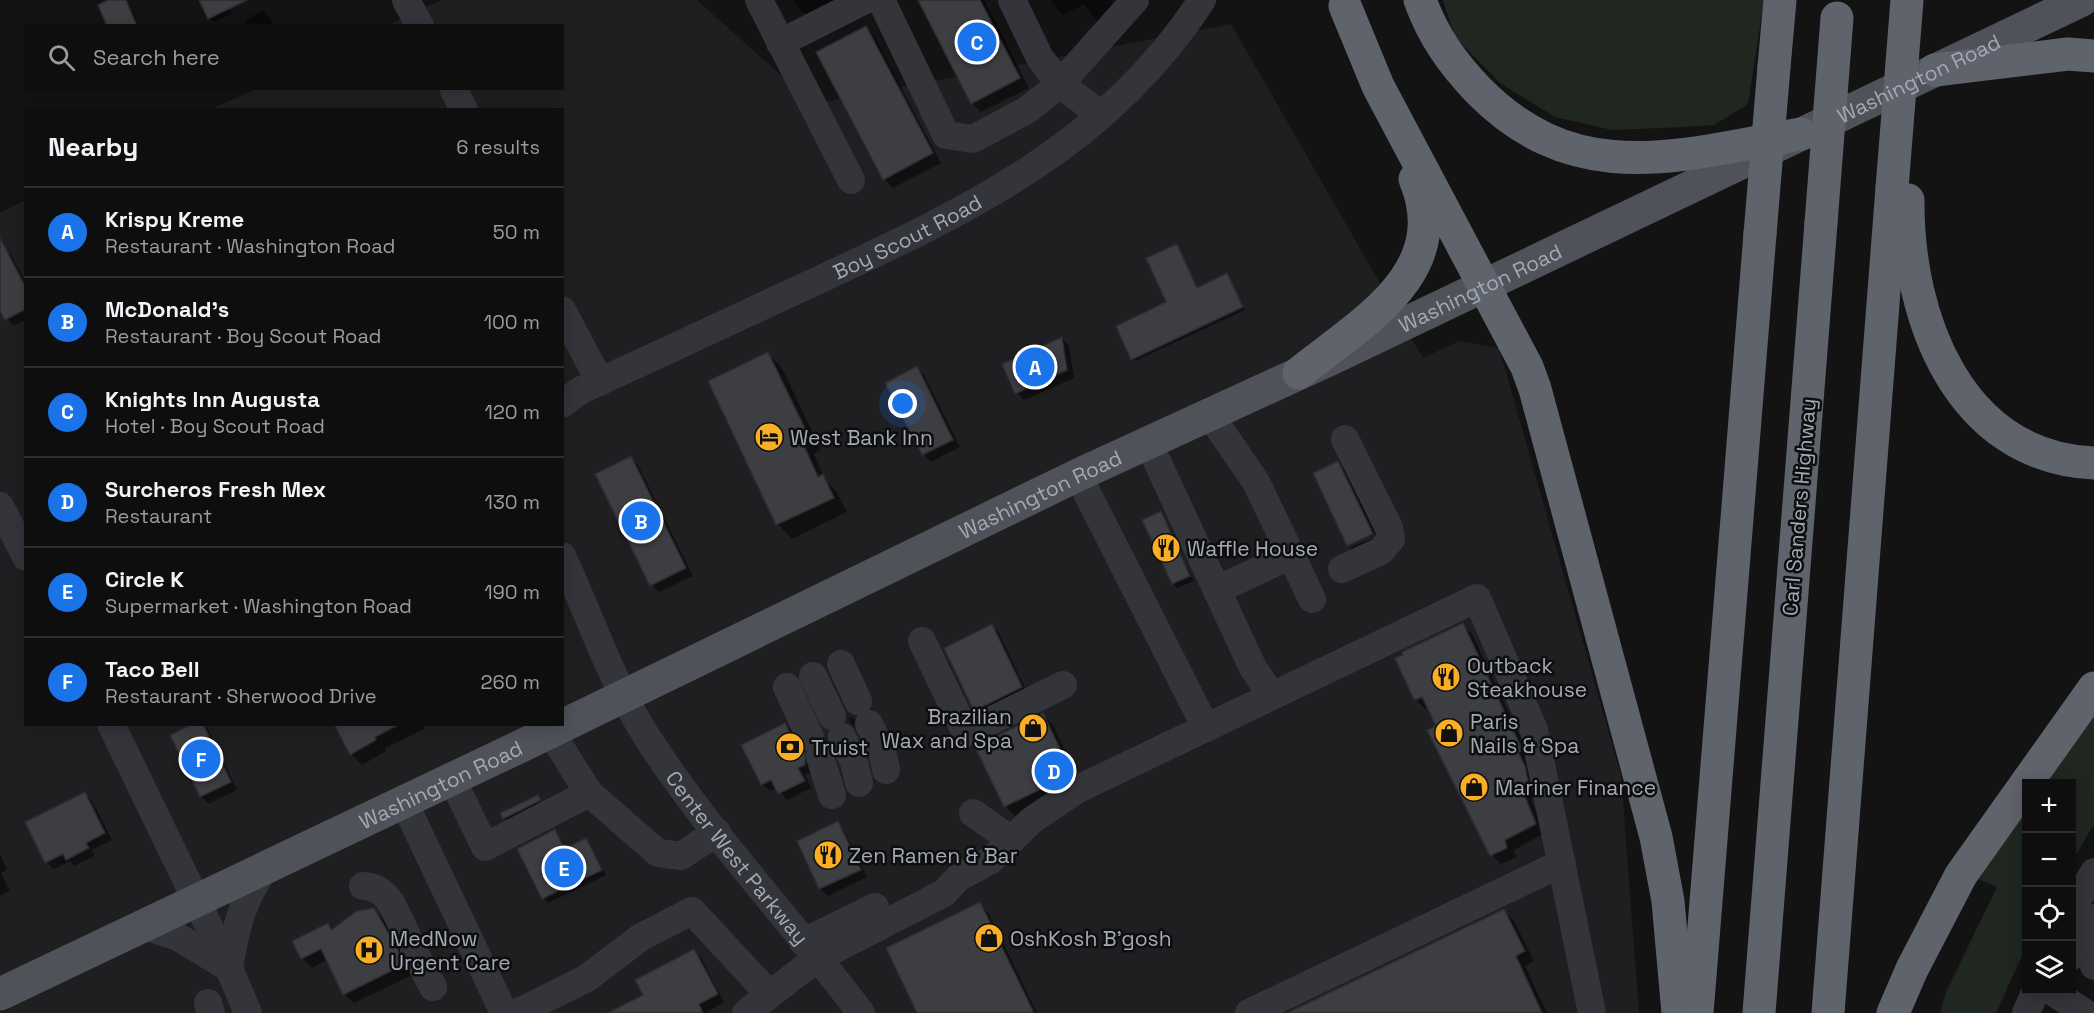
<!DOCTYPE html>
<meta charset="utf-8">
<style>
:root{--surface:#0e0e0f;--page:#171718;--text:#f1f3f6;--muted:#9b9c9e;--line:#2e2e2f;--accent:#1a73e8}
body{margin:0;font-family:"Space Grotesk",sans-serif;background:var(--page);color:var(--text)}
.controls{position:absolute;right:18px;bottom:18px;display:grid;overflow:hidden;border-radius:0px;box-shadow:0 3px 15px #0003}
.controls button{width:54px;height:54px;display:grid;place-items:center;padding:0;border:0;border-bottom:2px solid var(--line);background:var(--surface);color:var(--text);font:30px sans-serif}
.you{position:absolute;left:903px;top:404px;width:21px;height:21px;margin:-15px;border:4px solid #fff;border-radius:50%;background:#1a73e8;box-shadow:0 0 0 9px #1a73e833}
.badge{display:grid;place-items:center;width:39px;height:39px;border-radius:50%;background:var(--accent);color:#fff;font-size:20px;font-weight:700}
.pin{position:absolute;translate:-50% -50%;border:3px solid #fff;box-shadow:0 2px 6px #0006}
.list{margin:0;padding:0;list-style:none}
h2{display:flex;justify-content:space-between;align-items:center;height:78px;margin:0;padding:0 24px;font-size:26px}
h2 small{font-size:20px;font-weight:400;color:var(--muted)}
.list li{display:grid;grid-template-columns:39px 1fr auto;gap:18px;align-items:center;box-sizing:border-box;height:90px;padding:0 24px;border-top:2px solid var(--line)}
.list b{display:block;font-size:22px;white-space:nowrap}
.list p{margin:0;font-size:20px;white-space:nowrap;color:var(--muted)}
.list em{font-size:20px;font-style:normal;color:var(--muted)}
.icon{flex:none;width:33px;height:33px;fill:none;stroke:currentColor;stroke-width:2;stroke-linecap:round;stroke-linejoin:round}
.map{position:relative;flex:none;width:2094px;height:1013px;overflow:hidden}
.search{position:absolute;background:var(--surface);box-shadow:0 3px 15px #0003;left:24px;top:24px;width:540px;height:66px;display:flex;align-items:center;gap:15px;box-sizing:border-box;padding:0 21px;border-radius:0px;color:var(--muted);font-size:22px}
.panel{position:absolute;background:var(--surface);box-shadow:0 3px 15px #0003;left:24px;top:108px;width:540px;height:618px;border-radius:0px}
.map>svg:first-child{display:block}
.built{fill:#1f1f21}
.green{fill:#1f2720}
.shadow{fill:#0007;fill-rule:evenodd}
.building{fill:#3c3e42;stroke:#2d2d31;stroke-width:1.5}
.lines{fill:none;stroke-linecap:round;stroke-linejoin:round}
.minor{stroke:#33353a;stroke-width:28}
.major{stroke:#4f5259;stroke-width:33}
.highway{stroke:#5f636b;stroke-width:33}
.highway-bridge{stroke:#5f636b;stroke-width:33}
.labels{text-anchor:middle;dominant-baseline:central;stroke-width:5;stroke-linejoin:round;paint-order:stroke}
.street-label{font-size:21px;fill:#a3a9b6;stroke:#0e0e0f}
.poi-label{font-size:21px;fill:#a3a9b6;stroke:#0e0e0f;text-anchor:start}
</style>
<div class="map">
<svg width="2094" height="1013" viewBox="0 0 2094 1013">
<rect width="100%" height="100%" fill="#131314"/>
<path class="built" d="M 442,0 L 697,0 L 813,104 L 1231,24 L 1423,358 L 1459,341 L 1499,348 L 1621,775 L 1639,1013 L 0,1013 L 0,213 L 25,200 L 26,724 L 562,724 L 562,110 L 211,109 L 256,89 L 562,88 L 562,26 L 388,25 Z"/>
<g class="green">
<path d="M 1443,0 L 1764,0 L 1748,104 L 1714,125 L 1684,127 L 1612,130 L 1555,117 L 1500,83 L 1455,37 Z"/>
<path d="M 2094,706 L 2094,824 L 2072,862 L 2072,784 L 2034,784 Z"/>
<path d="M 2026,793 L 2026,947 L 1996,1013 L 1940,1013 L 1946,992 L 1997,887 L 1978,879 Z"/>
</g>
<g class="shadow">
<path d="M 112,0 L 127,0 L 139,26 L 109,26 Z"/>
<path d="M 204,0 L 225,0 L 232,14 L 214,22 L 210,18 Z"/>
<path d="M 793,0 L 836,0 L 805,15 Z"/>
<path d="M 919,0 L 984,0 L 1029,88 L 981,112 L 972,103 Z"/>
<path d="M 1050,0 L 1111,0 L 1118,12 L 1098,22 L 1084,4 L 1063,15 Z"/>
<path d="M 264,11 L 275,26 L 247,26 L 245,20 Z"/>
<path d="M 865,28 L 875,38 L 941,163 L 893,188 L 884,179 Z"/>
<path d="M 0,245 L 11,255 L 26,283 L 26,320 L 13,326 L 0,308 Z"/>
<path d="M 1179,249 L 1198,289 L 1227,275 L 1245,310 L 1135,361 L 1133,359 L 1168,303 Z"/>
<path d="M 1062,338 L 1069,346 L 1074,378 L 1024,400 L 1017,393 Z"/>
<path d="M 768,354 L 782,368 L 821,450 L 814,454 L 826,481 L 836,491 L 847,512 L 792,539 L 778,524 L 710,382 Z"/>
<path d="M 917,368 L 924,375 L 960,447 L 931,462 L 924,454 L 887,384 Z"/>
<path d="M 631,458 L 638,465 L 693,576 L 659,592 L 652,585 Z"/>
<path d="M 1337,463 L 1345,470 L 1376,534 L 1349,544 L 1349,546 Z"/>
<path d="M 1160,513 L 1194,581 L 1177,588 L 1173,583 Z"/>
<path d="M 1377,537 L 1355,553 L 1350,547 Z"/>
<path d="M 1463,625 L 1472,634 L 1529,755 L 1537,796 L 1531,799 L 1545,833 L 1514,850 L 1516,857 L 1501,864 L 1492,855 L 1429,707 L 1425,709 L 1416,700 L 1397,659 ZM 1429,695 L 1417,701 L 1417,697 Z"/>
<path d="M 992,626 L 999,633 L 1028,694 L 982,717 L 975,710 Z"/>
<path d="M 1043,715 L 1053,725 L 1080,784 L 1015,816 L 1005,806 Z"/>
<path d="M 849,716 L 854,718 L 861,725 L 856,729 L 849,721 Z"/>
<path d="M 195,724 L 203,724 L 208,729 L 237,790 L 208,804 L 201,796 Z"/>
<path d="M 336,724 L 422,724 L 424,729 L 385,748 L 386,751 L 362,765 L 351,754 Z"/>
<path d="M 785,725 L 792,732 L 801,751 L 811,761 L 812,772 L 805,775 L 811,788 L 787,800 L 777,788 L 770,791 L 762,784 Z"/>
<path d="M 85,793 L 92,801 L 112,840 L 92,850 L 95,856 L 74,866 L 70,861 L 54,869 L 47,862 Z"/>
<path d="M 540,799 L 541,802 L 506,820 L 504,818 Z"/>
<path d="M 837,823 L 844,831 L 867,877 L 828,896 L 821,889 L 799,842 Z"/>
<path d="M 554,831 L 566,850 L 586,840 L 606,875 L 548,903 L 543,898 Z"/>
<path d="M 0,854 L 7,870 L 1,873 L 10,891 L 0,896 Z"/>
<path d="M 979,904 L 989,914 L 1037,1013 L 919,1013 Z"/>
<path d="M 373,909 L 383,919 L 407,961 L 412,975 L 354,1003 L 344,994 L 327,960 L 312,968 L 302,958 L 328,925 L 333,930 Z"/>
<path d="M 1504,911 L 1514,921 L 1534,961 L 1525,966 L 1547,1013 L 1291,1013 Z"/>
<path d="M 694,951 L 701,958 L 724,1002 L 706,1013 L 632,1013 L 645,995 Z"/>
</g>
<g class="building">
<path d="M 108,0 L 126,0 L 137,26 L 107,26 L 98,5 Z"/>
<path d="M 199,0 L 247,0 L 208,19 Z"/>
<path d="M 918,0 L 980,0 L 1020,78 L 971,104 Z"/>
<path d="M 866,26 L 933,153 L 883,180 L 816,52 Z"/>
<path d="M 0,238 L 26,288 L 26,309 L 5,320 L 0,311 Z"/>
<path d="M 1177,244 L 1197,288 L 1227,273 L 1243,307 L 1131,360 L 1116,326 L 1166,302 L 1146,258 Z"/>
<path d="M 1062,337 L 1067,370 L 1015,394 L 1002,364 Z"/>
<path d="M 768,352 L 808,435 L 801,439 L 818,477 L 823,474 L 834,498 L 776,525 L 708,381 Z"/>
<path d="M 917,366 L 953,440 L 922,455 L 885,383 Z"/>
<path d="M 631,456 L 686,568 L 650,586 L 595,474 Z"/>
<path d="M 1338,461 L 1373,534 L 1347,546 L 1313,473 Z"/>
<path d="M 1161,511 L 1190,576 L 1172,584 L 1142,520 Z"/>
<path d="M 1463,623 L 1520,745 L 1521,751 L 1518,752 L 1525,766 L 1529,786 L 1522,789 L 1536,824 L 1505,840 L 1507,848 L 1490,856 L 1427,730 L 1436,726 L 1422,697 L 1414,700 L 1395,658 L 1403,655 L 1402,652 Z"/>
<path d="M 992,624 L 1022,687 L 974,711 L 944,648 Z"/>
<path d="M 1043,713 L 1072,774 L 1004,807 L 975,747 Z"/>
<path d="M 785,723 L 795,744 L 805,752 L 805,765 L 798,768 L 805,781 L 778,794 L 771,780 L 761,785 L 741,745 Z"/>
<path d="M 192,724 L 203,724 L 231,782 L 200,797 L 170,735 Z"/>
<path d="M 334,724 L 400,724 L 375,737 L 376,740 L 350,755 Z"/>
<path d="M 85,792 L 105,833 L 86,843 L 89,848 L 66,860 L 63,854 L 45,863 L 25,822 Z"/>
<path d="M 538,795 L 541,800 L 503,819 L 500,813 Z"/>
<path d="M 838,821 L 861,870 L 819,889 L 797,841 Z"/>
<path d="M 555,829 L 564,849 L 586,838 L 602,870 L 542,899 L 517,849 Z"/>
<path d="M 980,902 L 1034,1013 L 917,1013 L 886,948 Z"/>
<path d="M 374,908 L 398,950 L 403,965 L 343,995 L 321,949 L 301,959 L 292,941 L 328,923 L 331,930 L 357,911 Z"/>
<path d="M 1504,909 L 1525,951 L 1516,956 L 1542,1013 L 1287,1013 Z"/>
<path d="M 694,949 L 718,994 L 699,1004 L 703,1013 L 608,1013 L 643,995 L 635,980 Z"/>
</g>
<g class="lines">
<g class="minor">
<path d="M 406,0 L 420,26"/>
<path d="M 759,0 L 851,180"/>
<path d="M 881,0 L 946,135 L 973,139 L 1027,110 L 1060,84 L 1040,58 L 1012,0"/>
<path d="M 780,43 L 865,0"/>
<path d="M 453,88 L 464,110"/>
<path d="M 1101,115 L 1060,84 L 1135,0"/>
<path d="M 562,310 L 600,382"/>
<path id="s1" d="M 562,404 L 581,390 C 657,356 732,320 808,285 C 962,213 1105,149 1202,0"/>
<path d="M 1210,415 L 1256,482 L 1312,599"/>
<path d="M 1149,444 L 1253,668 L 1272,696"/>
<path d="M 1078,475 L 1206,728"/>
<path d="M 0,506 L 26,557"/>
<path id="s2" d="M 562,556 C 590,616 611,681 647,737 C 710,835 791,920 861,1013"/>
<path d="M 1342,569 L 1381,551 L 1391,539 L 1389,528 L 1345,439"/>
<path d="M 1217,590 L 1291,555"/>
<path d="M 922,641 L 966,733 L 1063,685"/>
<path d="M 841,664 L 858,701"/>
<path d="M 813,676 L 832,716"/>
<path d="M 787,687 L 810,737"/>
<path d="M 111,724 L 229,968 L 248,1013"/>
<path d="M 869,724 L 882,751 L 886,770"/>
<path d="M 550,731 L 589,793"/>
<path d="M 842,737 L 854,762 L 859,783"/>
<path d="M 820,757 L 832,795"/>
<path d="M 452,779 L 485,847 L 589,793 L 658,853 L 681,856 L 717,832"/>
<path d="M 404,802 L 504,1013"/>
<path d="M 973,813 L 1010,839"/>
<path d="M 363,886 C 390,887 396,914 407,936"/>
<path d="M 2072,909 L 2094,872"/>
<path d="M 144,926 L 178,937 L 229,968"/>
<path d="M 2094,936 L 2090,952 L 2094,966"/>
<path d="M 803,942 L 875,907"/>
<path d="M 414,951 L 433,987"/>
<path d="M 2072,956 L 2094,918"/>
<path d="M 229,968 C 235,930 242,900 265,868"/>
<path d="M 2050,990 L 2085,1013"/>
<path d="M 208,1003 L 211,1013"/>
<path d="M 517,1013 L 587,978 L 641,937 L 692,911 L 769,994"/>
<path d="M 746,1013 L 816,959 L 944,893 L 958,878 L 991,860 L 1032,820 L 1078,789 L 1477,598 L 1534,730 L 1592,1013"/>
<path d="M 1249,1013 L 1562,863"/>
<path d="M 2026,1013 L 2036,990"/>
</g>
<path class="major" id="s3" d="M 0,994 L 519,747 L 1078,475 L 1337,356 L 2082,0"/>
<g class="highway">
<path d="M 1420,0 C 1433,36 1452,63 1479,91 C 1577,190 1680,155 1801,134"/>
<path d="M 1345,6 L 1378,86 L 1527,367 L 1535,389 L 1656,837 L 1668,901 L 1678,1013"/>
<path d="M 1774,67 L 1780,0"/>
<path d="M 1935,70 L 2068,54 L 2094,56"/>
<path d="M 1908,200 C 1907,317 1958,457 2094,463"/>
<path d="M 1299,373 C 1361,323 1454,273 1415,179"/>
<path d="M 1697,1013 L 1760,234"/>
<path d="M 1759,1013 L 1821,223"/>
<path d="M 1828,1013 L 1892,188"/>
<path d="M 1893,1013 L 1912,969 L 1961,875 L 2094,688"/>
</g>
<g class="highway-bridge">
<path d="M 1892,188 L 1907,0"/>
<path d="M 1821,223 L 1837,18"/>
<path d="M 1760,234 L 1774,67"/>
</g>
</g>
<defs>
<g id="hotel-disc" transform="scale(1.5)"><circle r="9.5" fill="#f9ae26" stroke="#0e0e0f"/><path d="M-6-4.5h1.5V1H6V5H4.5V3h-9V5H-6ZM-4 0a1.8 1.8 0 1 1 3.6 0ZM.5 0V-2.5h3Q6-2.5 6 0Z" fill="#111"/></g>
<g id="restaurant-disc" transform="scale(1.5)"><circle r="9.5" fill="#f9ae26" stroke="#0e0e0f"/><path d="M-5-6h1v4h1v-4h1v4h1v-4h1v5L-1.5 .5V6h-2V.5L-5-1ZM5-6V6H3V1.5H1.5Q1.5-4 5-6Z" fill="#111"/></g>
<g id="shop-disc" transform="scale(1.5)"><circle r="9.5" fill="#f9ae26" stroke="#0e0e0f"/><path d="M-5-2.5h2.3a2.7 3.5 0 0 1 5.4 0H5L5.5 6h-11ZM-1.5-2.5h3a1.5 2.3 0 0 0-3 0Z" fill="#111"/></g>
<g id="bank-disc" transform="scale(1.5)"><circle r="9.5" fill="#f9ae26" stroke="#0e0e0f"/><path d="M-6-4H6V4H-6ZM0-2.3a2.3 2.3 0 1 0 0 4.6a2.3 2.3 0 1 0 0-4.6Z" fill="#111"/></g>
<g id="hospital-disc" transform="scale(1.5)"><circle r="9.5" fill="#f9ae26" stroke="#0e0e0f"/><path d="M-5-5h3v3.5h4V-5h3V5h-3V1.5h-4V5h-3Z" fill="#111"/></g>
</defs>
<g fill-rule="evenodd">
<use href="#hotel-disc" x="769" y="437"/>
<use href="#restaurant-disc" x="1166" y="548"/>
<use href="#restaurant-disc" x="1446" y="677"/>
<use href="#shop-disc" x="1033" y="728"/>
<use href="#shop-disc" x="1449" y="733"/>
<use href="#bank-disc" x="790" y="747"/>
<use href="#shop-disc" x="1474" y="787"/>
<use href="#restaurant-disc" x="828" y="855"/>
<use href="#shop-disc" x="989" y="938"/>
<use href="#hospital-disc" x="369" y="950"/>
</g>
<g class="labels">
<g class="street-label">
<text stroke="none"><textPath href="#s3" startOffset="2126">Washington Road</textPath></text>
<text stroke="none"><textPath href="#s1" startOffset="384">Boy Scout Road</textPath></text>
<text stroke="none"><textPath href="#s3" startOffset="1640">Washington Road</textPath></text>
<text stroke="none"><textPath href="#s3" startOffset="1154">Washington Road</textPath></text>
<text transform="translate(1799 507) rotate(-85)">Carl Sanders Highway</text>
<text stroke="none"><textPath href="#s3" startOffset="488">Washington Road</textPath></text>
<text stroke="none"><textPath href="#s2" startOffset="351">Center West Parkway</textPath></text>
</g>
<g class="poi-label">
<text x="790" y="437">West Bank Inn</text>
<text x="1187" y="548">Waffle House</text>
<text x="1467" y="665">Outback<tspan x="1467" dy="24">Steakhouse</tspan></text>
<text x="1012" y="716" text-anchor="end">Brazilian<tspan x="1012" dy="24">Wax and Spa</tspan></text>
<text x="1470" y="721">Paris<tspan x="1470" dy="24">Nails &amp; Spa</tspan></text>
<text x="811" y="747">Truist</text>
<text x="1495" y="787">Mariner Finance</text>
<text x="849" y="855">Zen Ramen &amp; Bar</text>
<text x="390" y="938">MedNow<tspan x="390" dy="24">Urgent Care</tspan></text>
<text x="1010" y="938">OshKosh B'gosh</text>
</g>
</g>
</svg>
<div class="controls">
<button>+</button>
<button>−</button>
<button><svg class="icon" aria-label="locate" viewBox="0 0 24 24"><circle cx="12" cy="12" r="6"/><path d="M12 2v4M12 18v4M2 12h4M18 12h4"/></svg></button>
<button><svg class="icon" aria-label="layers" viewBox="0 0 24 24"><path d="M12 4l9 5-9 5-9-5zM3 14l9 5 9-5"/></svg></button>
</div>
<div class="you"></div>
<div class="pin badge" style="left:1035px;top:367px">A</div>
<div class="pin badge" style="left:641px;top:521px">B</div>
<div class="pin badge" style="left:977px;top:42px">C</div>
<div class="pin badge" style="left:1054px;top:771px">D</div>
<div class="pin badge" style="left:564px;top:868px">E</div>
<div class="pin badge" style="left:201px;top:759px">F</div>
<div class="search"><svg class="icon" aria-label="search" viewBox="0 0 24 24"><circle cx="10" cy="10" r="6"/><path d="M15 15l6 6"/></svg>Search here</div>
<section class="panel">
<h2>Nearby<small>6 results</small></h2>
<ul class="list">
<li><span class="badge">A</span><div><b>Krispy Kreme</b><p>Restaurant · Washington Road</p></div><em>50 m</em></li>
<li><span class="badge">B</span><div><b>McDonald's</b><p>Restaurant · Boy Scout Road</p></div><em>100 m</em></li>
<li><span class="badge">C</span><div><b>Knights Inn Augusta</b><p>Hotel · Boy Scout Road</p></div><em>120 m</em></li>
<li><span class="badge">D</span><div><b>Surcheros Fresh Mex</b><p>Restaurant</p></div><em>130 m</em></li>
<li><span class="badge">E</span><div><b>Circle K</b><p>Supermarket · Washington Road</p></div><em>190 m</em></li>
<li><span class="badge">F</span><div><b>Taco Bell</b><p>Restaurant · Sherwood Drive</p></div><em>260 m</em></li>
</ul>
</section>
</div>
